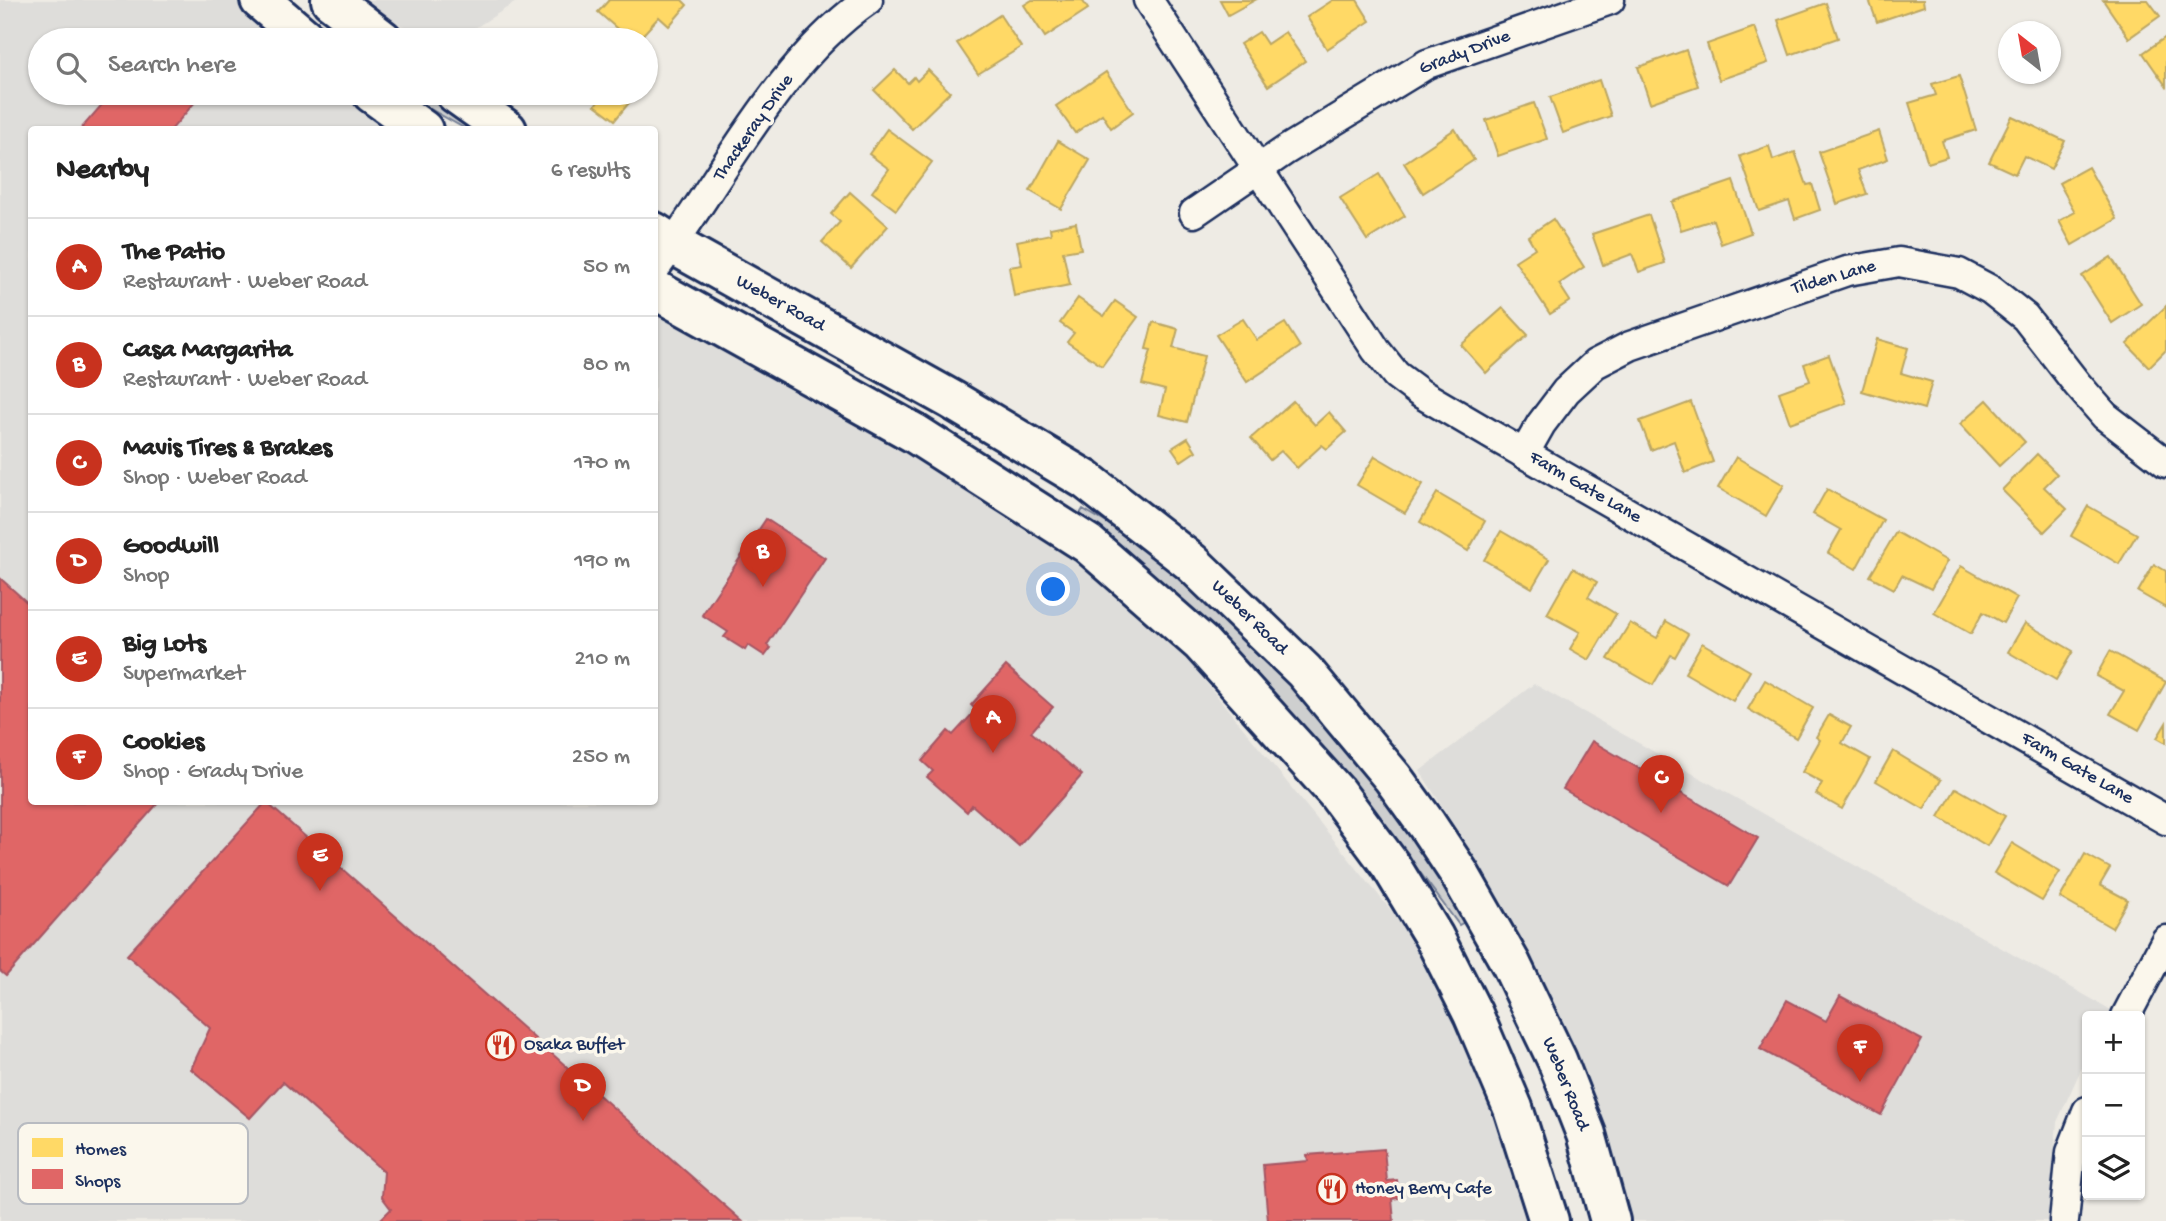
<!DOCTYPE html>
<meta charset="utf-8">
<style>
:root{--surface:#fff;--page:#f2f2f2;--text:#222;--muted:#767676;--line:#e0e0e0;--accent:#c8321e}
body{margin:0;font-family:"Gochi Hand",sans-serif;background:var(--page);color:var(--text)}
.controls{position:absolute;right:21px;bottom:21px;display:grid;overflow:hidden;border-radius:7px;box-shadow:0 2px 5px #0004}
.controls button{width:63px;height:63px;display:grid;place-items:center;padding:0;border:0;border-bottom:2px solid var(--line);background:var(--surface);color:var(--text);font:35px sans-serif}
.compass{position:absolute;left:1998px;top:21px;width:63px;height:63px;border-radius:50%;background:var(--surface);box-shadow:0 2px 5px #0004;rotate:329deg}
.you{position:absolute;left:1054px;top:590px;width:24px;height:24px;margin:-18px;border:5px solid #fff;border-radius:50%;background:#1a73e8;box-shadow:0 0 0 10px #1a73e833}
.badge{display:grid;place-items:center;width:46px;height:46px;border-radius:50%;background:var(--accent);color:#fff;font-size:23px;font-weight:700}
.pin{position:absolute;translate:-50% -58px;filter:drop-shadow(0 2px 4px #0008)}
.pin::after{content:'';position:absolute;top:37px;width:24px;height:21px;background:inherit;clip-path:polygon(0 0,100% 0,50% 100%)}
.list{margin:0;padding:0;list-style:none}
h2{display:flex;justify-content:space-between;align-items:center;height:91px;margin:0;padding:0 28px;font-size:30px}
h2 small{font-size:23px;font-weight:400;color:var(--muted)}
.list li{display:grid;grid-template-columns:46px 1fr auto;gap:21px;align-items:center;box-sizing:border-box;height:98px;padding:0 28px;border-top:2px solid var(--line)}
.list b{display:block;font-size:26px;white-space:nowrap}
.list p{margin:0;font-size:23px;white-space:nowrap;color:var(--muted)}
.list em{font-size:23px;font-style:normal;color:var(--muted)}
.icon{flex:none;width:38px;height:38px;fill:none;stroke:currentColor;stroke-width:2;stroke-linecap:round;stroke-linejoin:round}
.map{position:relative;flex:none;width:2166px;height:1221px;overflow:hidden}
.search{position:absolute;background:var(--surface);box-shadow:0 2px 5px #0004;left:28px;top:28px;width:630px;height:77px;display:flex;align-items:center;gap:18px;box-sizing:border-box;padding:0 24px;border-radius:38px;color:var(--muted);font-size:26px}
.panel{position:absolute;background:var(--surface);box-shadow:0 2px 5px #0004;left:28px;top:126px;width:630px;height:679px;border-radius:7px}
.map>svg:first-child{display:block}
.built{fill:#deddda}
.green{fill:#cecfcf;stroke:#747f96;stroke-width:2}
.homes{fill:#ffd966;stroke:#bba664;stroke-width:2}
.shops{fill:#e06666;stroke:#a55664;stroke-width:2}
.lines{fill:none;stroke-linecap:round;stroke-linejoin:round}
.minor-casing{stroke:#1b2f5e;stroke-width:33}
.secondary-casing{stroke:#1b2f5e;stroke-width:44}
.minor{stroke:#fbf7ec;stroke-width:28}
.secondary{stroke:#fbf7ec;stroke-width:38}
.labels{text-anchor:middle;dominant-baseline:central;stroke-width:7;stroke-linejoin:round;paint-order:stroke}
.street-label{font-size:19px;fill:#1b2f5e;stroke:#fbf7ec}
.poi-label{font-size:19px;fill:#1b2f5e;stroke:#fbf7ec;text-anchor:start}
.key{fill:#fbf7ec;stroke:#b8bbc1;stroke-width:2}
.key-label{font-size:19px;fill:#1b2f5e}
</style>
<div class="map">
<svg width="2166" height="1221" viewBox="0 0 2166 1221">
<rect width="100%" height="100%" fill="#eeebe4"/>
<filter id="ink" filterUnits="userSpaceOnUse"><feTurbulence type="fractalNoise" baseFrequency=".0143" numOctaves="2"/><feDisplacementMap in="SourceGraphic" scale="14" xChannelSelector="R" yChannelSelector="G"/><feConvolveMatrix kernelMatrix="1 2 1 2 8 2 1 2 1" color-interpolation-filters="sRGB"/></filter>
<g filter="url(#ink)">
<g class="built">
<path d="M 0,0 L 236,0 L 282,40 L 40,40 L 40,93 L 351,93 L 400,129 L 32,130 L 32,802 L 654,802 L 655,306 L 963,478 L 1056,541 L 1122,593 L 1191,664 L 1402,924 L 1458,1027 L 1511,1160 L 1528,1221 L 0,1221 Z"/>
<path d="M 363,0 L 519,0 L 456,40 L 424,40 Z"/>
<path d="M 1534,684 L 2113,1011 L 2110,1016 L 2087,1016 L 2087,1056 L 2057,1122 L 2048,1221 L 1628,1221 L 1606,1146 L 1549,998 L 1485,875 L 1420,771 Z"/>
</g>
<g class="green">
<path d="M 402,93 L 423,93 L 467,125 L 464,128 Z"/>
<path d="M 1083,509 L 1149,548 L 1256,645 L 1384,792 L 1468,920 L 1459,925 L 1404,851 L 1078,517 Z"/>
</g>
<g class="homes">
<path d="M 609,0 L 682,0 L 687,5 L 669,26 L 659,17 L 638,40 L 630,40 L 598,12 Z"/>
<path d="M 1032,0 L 1082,0 L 1088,9 L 1045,37 L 1024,5 Z"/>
<path d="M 1220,0 L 1255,0 L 1228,15 Z"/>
<path d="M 1333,0 L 1357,0 L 1370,21 L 1327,49 L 1307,17 Z"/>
<path d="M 1869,0 L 1923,0 L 1924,6 L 1877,22 Z"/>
<path d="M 2103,0 L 2148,0 L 2160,16 L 2129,38 Z"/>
<path d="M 1826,3 L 1838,38 L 1790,55 L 1778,20 Z"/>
<path d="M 1000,15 L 1021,47 L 978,74 L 957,43 Z"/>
<path d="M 1755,27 L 1768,63 L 1719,80 L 1707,44 Z"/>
<path d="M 1259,32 L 1267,44 L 1285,32 L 1305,61 L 1268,86 L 1240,44 Z"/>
<path d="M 2166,37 L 2166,86 L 2143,53 Z"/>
<path d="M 1686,50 L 1698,86 L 1650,103 L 1638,67 Z"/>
<path d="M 895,70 L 908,83 L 914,77 L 917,81 L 928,70 L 950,92 L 912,129 L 874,90 Z"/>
<path d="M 1106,72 L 1133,112 L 1111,128 L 1102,114 L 1075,133 L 1056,106 Z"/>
<path d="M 1959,76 L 1976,130 L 1942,141 L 1947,157 L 1928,163 L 1909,103 L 1936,95 L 1932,84 Z"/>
<path d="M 1599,80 L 1611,116 L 1563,133 L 1550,97 Z"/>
<path d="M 587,93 L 637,93 L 615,120 L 595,105 L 598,101 Z"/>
<path d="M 1534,103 L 1547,139 L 1498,156 L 1486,120 Z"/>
<path d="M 2012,116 L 2065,141 L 2051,169 L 2024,156 L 2015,174 L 1989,162 Z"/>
<path d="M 887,129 L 932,162 L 896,210 L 872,192 L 889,169 L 869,154 Z"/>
<path d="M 1455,129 L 1474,160 L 1423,193 L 1404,163 Z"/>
<path d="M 1879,131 L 1888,159 L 1858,170 L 1867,194 L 1837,204 L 1819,152 Z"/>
<path d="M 1058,141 L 1090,160 L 1061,209 L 1030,191 Z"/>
<path d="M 1769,146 L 1773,160 L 1795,152 L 1807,185 L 1812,184 L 1820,210 L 1795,219 L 1789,201 L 1759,211 L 1740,156 Z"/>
<path d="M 2088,167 L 2117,219 L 2072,245 L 2059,221 L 2075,212 L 2059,183 Z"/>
<path d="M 1379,174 L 1405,216 L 1367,240 L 1340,198 Z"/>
<path d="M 1733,181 L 1751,233 L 1721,244 L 1713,220 L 1681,230 L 1672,202 Z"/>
<path d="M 850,192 L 888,226 L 851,268 L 822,242 L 840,222 L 831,214 Z"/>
<path d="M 1649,215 L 1665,263 L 1639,272 L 1632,254 L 1603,265 L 1592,234 Z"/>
<path d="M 1553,219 L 1584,267 L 1559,284 L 1570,301 L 1550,314 L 1515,261 L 1535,248 L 1528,236 Z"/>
<path d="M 1076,223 L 1081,249 L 1063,252 L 1070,285 L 1014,296 L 1009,267 L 1022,265 L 1017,241 L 1051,234 L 1050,228 Z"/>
<path d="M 2111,257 L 2141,304 L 2112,323 L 2082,276 Z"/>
<path d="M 1078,298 L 1104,316 L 1115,301 L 1138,317 L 1102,366 L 1067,342 L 1074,333 L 1060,323 Z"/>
<path d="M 2166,306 L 2166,350 L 2149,367 L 2127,344 Z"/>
<path d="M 1503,308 L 1528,335 L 1486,373 L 1461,345 Z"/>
<path d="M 1243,319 L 1257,340 L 1285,323 L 1300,347 L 1247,382 L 1216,335 Z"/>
<path d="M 1153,322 L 1178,329 L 1173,348 L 1204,356 L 1187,422 L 1159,415 L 1165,390 L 1142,384 L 1151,350 L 1146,349 Z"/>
<path d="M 1877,339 L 1908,348 L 1901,373 L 1932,382 L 1924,409 L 1862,391 Z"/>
<path d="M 1829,355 L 1846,403 L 1790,423 L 1779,392 L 1810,381 L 1804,364 Z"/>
<path d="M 1987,400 L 2025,442 L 1999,466 L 1960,424 Z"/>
<path d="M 1293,401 L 1315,425 L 1329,412 L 1346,432 L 1327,449 L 1322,445 L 1297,468 L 1281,451 L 1270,460 L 1251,438 Z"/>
<path d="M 1691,402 L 1713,462 L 1685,473 L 1674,441 L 1651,450 L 1640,421 Z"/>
<path d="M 1188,438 L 1196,451 L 1181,461 L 1172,448 Z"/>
<path d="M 2037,454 L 2057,474 L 2044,487 L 2067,509 L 2044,532 L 2002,490 Z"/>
<path d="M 1375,456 L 1423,484 L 1405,513 L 1357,485 Z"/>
<path d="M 1736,457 L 1784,485 L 1766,516 L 1718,488 Z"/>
<path d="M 1827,489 L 1883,520 L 1856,569 L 1828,553 L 1841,530 L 1813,514 Z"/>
<path d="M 1437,493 L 1485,521 L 1468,551 L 1420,522 Z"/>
<path d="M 2088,506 L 2137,534 L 2119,564 L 2071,536 Z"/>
<path d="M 1501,531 L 1549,559 L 1532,588 L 1484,560 Z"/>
<path d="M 1896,532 L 1947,561 L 1931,589 L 1902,575 L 1894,589 L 1870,576 Z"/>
<path d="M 2154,564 L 2166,571 L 2166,608 L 2138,592 Z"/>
<path d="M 1961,566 L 2017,598 L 2003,623 L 1983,612 L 1971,634 L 1934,613 Z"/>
<path d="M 1573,568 L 1597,582 L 1588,597 L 1616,614 L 1589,660 L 1570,649 L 1580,632 L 1547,614 Z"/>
<path d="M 1666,621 L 1688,634 L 1675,657 L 1671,655 L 1653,685 L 1608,659 L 1630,623 L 1657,638 Z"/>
<path d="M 2025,623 L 2073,651 L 2056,680 L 2008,652 Z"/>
<path d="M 1702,643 L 1750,671 L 1733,701 L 1685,673 Z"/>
<path d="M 2110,651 L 2166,682 L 2139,730 L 2110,714 L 2124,691 L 2096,676 Z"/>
<path d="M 1765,680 L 1813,708 L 1796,738 L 1748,709 Z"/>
<path d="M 1829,715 L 1851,727 L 1842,743 L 1870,759 L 1842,809 L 1816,794 L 1822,783 L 1802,772 L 1820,740 L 1816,737 Z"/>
<path d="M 2166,723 L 2166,743 L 2157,738 Z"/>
<path d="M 1893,751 L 1941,780 L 1924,809 L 1876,781 Z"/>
<path d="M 1956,788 L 2005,816 L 1987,846 L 1939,817 Z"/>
<path d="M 2012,843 L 2060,872 L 2042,901 L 1994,873 Z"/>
<path d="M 2085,854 L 2110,868 L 2100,885 L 2128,900 L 2112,928 L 2060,898 Z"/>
</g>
<g class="shops">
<path d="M 112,93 L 186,93 L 196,101 L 171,130 L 80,130 Z"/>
<path d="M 766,519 L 825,558 L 767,645 L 771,648 L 765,656 L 748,645 L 745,650 L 724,637 L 728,632 L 702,615 Z"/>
<path d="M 0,578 L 32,607 L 32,802 L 159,802 L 6,976 L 0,971 Z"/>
<path d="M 1006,666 L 1053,707 L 1031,732 L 1082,775 L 1019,846 L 972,805 L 967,812 L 927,777 L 933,771 L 922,761 L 948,731 L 953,735 L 976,710 L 971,705 Z"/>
<path d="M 1592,741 L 1758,838 L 1729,886 L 1563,789 Z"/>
<path d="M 266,802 L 742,1221 L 379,1221 L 391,1209 L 382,1197 L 384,1172 L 283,1082 L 250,1118 L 191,1069 L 210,1028 L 127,955 Z"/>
<path d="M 1840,996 L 1922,1040 L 1881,1115 L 1760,1049 L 1787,1000 L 1826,1021 Z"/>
<path d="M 1384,1149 L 1387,1181 L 1397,1180 L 1399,1198 L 1392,1199 L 1394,1221 L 1268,1221 L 1263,1165 L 1308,1161 L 1307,1155 Z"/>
</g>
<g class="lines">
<g class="minor-casing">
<g id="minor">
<path d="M 1148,0 L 1376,350 L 1396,375 L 1420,393 L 1495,437 L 2166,820"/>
<path d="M 1194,213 L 1286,150 L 1427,64 L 1610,0"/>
<path d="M 654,270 C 720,183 777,63 868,0"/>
<path d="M 1524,454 L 1541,424 L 1566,391 L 1595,364 L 1630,346 L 1847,271 L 1899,262 L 1959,273 L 1991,290 L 2025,317 L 2077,384 L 2105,416 L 2166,463"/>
<path d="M 2126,1016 L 2166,940"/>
<path d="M 2064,1221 L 2071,1152 L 2087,1111"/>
</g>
</g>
<g class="secondary-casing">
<g id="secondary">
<path d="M 260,0 L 307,40"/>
<path d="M 331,0 L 383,40"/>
<path d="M 372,93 L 423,130"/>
<path d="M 455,93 L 507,130"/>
<path d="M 654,232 L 674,245 L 952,400 L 1086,480 L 1191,562 L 1304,671 L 1393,778 L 1427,825 L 1459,873 L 1511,964 L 1557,1060 L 1586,1134 L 1610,1221"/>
<path d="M 654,289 L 914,433 L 1088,544 L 1201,643 L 1336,792 L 1391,866 L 1434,937 L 1473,1014 L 1513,1108 L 1549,1221"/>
</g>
</g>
<use href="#minor" class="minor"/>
<use href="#secondary" class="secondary"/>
</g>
</g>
<defs>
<g id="restaurant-ring" transform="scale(1.575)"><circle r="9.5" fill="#fbf7ec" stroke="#c8321e" stroke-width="1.5"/><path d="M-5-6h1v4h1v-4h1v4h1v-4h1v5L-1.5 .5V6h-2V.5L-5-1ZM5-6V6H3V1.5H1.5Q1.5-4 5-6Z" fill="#c8321e"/></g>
</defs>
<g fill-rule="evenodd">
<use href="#restaurant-ring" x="501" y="1045"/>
<use href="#restaurant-ring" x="1332" y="1189"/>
</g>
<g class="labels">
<g class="street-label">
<text transform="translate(1465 53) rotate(-21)">Grady Drive</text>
<text transform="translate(754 128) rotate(-55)">Thackeray Drive</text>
<text transform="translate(1834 278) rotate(-16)">Tilden Lane</text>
<text transform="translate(780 304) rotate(29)">Weber Road</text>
<text transform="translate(1585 488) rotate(30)">Farm Gate Lane</text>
<text transform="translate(1249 618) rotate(44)">Weber Road</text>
<text transform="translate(2077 769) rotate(30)">Farm Gate Lane</text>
<text transform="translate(1565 1084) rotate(68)">Weber Road</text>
</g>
<g class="poi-label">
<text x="524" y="1045">Osaka Buffet</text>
<text x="1355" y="1189">Honey Berry Cafe</text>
</g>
</g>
<rect x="18" y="1123" width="230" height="81" rx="10" class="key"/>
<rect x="32" y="1138" width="31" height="19" fill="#ffd966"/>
<rect x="32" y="1169" width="31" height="20" fill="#e06666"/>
<g class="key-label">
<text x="75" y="1154">Homes</text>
<text x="75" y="1186">Shops</text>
</g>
</svg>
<div class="controls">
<button>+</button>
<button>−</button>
<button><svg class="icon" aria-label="layers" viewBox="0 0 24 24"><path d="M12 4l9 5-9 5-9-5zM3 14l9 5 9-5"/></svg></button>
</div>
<svg class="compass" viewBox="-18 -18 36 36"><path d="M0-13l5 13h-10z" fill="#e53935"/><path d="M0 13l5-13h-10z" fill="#767676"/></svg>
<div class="you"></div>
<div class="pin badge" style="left:993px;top:753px">A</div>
<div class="pin badge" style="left:763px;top:587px">B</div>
<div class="pin badge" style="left:1661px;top:813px">C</div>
<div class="pin badge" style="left:583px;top:1121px">D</div>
<div class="pin badge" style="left:320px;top:891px">E</div>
<div class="pin badge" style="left:1860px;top:1082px">F</div>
<div class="search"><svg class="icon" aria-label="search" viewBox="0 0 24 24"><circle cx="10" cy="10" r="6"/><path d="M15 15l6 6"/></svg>Search here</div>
<section class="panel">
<h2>Nearby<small>6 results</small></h2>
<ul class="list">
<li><span class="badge">A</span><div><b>The Patio</b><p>Restaurant · Weber Road</p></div><em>50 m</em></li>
<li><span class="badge">B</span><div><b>Casa Margarita</b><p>Restaurant · Weber Road</p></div><em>80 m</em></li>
<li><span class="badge">C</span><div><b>Mavis Tires &amp; Brakes</b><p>Shop · Weber Road</p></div><em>170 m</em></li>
<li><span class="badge">D</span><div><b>Goodwill</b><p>Shop</p></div><em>190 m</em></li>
<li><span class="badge">E</span><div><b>Big Lots</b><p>Supermarket</p></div><em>210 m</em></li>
<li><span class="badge">F</span><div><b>Cookies</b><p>Shop · Grady Drive</p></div><em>250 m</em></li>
</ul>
</section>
</div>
